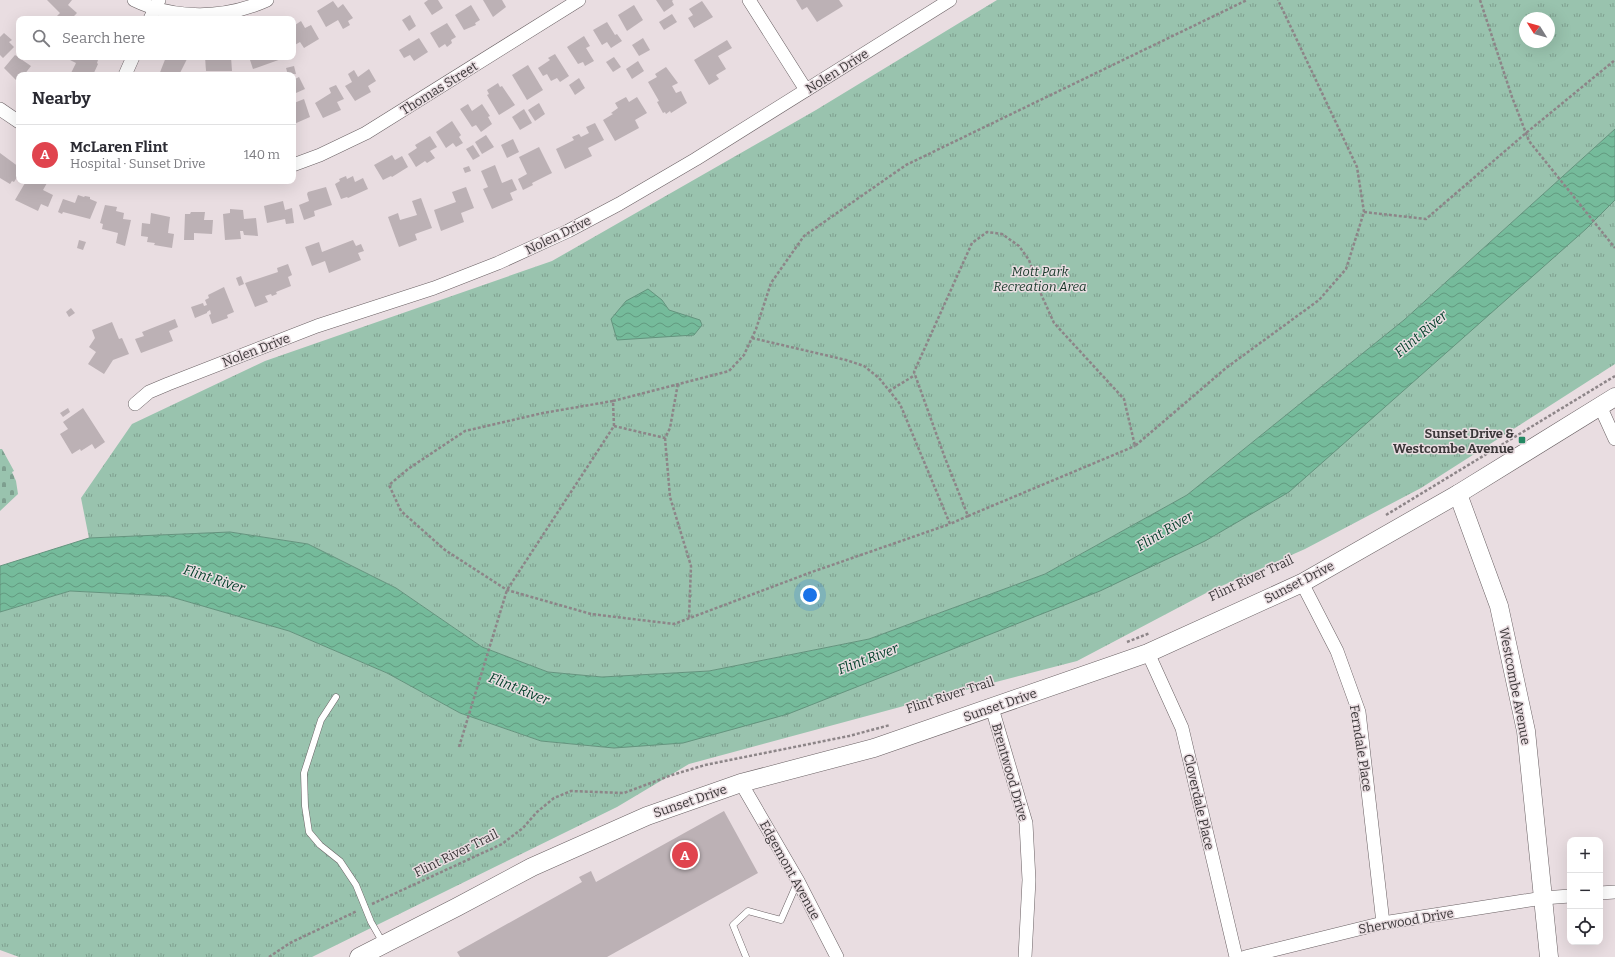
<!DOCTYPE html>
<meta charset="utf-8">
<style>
:root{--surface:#fff;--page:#f2f2f3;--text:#2b2b33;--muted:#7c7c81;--line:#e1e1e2;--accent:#db2777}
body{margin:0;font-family:Bitter,serif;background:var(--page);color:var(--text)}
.controls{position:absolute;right:12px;bottom:12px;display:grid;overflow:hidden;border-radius:8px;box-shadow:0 4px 16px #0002}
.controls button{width:36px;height:36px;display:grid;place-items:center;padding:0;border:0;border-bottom:1px solid var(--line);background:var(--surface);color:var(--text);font:20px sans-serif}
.compass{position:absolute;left:1519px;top:12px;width:36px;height:36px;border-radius:50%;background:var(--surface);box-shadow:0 4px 16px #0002;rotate:307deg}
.you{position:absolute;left:810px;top:595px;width:14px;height:14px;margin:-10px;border:3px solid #fff;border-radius:50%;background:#1a73e8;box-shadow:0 0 0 6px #1a73e833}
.badge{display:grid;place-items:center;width:26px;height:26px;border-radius:50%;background:var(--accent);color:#fff;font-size:13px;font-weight:700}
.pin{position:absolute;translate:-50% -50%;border:2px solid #fff;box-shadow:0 1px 4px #0006}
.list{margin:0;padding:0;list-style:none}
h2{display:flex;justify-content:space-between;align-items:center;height:52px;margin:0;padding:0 16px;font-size:17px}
h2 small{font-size:13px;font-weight:400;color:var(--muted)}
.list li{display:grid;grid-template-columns:26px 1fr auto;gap:12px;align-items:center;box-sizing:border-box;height:60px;padding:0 16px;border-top:1px solid var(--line)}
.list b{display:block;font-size:15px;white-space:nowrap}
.list p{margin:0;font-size:13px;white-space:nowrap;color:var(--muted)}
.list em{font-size:13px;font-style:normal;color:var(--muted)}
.icon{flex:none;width:22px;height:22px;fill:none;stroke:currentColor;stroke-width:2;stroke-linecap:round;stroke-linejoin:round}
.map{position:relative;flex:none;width:1615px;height:957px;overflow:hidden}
.search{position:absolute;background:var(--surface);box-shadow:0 4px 16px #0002;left:16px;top:16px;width:280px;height:44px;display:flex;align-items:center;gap:10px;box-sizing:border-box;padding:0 14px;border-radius:8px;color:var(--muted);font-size:15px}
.panel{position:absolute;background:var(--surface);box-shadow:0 4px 16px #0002;left:16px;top:72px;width:280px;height:112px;border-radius:8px}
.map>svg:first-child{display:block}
.cemetery{fill:url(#cemetery-stones)}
.park{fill:url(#park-tufts);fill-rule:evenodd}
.water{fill:url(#water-waves);stroke:#64947e}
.building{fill:#bcb1b5}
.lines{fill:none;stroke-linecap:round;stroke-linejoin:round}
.lane-casing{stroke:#696063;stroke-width:7}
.street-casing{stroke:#696063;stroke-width:14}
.secondary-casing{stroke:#696063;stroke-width:19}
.path{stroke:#8d8588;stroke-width:2.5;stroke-dasharray:3 2;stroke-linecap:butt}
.lane{stroke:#fff;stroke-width:6}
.street{stroke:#fff;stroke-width:13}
.secondary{stroke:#fff;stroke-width:18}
.poi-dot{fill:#248963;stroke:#e9dde1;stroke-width:1.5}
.labels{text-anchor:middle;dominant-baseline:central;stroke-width:3;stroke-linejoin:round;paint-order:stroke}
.street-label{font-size:13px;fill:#3c383a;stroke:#e9dde1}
.park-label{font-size:13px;font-style:italic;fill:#173729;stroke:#e9dde1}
.poi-label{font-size:13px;font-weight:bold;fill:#3c383a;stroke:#e9dde1;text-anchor:end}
.water-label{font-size:14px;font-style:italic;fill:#07432e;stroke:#e9dde1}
</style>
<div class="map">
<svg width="1615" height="957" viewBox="0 0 1615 957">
<defs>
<pattern id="cemetery-stones" width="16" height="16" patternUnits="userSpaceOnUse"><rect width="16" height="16" fill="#99c3ae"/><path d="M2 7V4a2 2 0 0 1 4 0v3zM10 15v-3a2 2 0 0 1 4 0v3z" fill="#7e9f8f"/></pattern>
<pattern id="park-tufts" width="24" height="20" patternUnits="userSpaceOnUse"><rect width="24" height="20" fill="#99c3ae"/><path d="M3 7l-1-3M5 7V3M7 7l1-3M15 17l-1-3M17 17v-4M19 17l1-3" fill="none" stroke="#7e9f8f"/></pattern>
<pattern id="water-waves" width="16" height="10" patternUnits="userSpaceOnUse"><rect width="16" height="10" fill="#75bb9b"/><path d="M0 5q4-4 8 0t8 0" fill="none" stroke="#61997f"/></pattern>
</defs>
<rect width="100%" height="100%" fill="#e9dde1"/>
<path class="cemetery" d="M 0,449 L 2,449 L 14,471 L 12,472 L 16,481 L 18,494 L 0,511 Z"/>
<g class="park">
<path d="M 997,0 L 1615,0 L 1615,129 L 1404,320 L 1187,495 L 1045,574 L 869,639 L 709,671 L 602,677 L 548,672 L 482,647 L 396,588 L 308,544 L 230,532 L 89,538 L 81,498 L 132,424 L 265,361 L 552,261 L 816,110 ZM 1525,18 L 1549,18 L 1549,42 L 1525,42 Z"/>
<path d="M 1615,200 L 1615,364 L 1421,488 L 1305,549 L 1208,592 L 1077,661 L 915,703 L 689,764 L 617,807 L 312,957 L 19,957 L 0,950 L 0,612 L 70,591 L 168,596 L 289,631 L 387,673 L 460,713 L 541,741 L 614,748 L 1100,591 L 1586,229 Z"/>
</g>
<g class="water">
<path d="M 1615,129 L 1615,200 L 1586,229 L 1289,492 L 1205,541 L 1100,591 L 788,714 L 683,743 L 614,748 L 541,741 L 460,713 L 387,673 L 289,631 L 168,596 L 70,591 L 0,612 L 0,566 L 89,538 L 230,532 L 308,544 L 396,588 L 482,647 L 548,672 L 602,677 L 709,671 L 869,639 L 1045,574 L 1187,495 L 1404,320 Z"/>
<path d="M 648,289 L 662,300 L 669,310 L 700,320 L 702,325 L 694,335 L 617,340 L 611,319 L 626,301 Z"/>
</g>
<g class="building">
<path d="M 47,0 L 72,0 L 68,5 L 77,13 L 71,19 L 58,19 L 56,17 L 60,13 Z"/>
<path d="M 428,0 L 438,0 L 443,8 L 432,15 L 424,3 Z"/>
<path d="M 483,0 L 502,0 L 506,7 L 493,17 Z"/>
<path d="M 656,0 L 673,0 L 672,1 L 674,5 L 664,12 Z"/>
<path d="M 796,0 L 839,0 L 843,6 L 817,22 L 807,7 L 802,10 Z"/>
<path d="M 333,1 L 338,8 L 343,4 L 353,18 L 348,21 L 350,25 L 343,29 L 338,20 L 326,27 L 317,11 Z"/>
<path d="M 702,1 L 713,17 L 694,28 L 688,18 L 693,15 L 689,9 Z"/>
<path d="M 471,5 L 480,20 L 475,23 L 476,25 L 464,30 L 455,15 Z"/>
<path d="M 634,5 L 643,20 L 627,31 L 618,15 Z"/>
<path d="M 672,14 L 677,22 L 664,30 L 659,22 Z"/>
<path d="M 410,15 L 416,26 L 409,31 L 402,20 Z"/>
<path d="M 301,21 L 305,28 L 311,25 L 319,39 L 304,48 L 300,42 L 293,46 L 293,23 L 294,22 L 295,25 Z"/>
<path d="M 607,22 L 615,35 L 617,34 L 622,41 L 611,48 L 607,42 L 602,45 L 593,30 Z"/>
<path d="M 447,23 L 456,37 L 451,40 L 452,43 L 447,47 L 445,44 L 439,48 L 430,33 Z"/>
<path d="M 4,33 L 12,40 L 9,42 L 14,47 L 3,58 L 0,55 L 0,37 Z"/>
<path d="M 584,36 L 590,46 L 586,48 L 594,61 L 585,66 L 583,62 L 578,64 L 567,47 Z"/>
<path d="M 419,38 L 428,52 L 414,61 L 410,55 L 404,58 L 399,50 Z"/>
<path d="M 643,38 L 650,50 L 639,56 L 632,45 Z"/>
<path d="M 727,40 L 732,48 L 718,56 L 726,69 L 716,75 L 719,79 L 709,85 L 694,60 Z"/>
<path d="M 555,54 L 569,76 L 560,82 L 557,78 L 551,81 L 547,74 L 543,76 L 538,68 L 550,60 L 548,58 Z"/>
<path d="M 15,55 L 31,66 L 24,75 L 19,75 L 18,82 L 4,68 Z"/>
<path d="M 71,57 L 93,57 L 98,60 L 97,63 L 98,64 L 93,75 L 86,72 L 85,75 L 70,75 L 76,63 L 70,60 Z"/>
<path d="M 166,57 L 170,58 L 171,57 L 188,57 L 179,75 L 159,75 Z"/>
<path d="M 205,57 L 231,57 L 232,71 L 206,71 Z"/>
<path d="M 249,57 L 287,57 L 253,69 Z"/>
<path d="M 614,57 L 621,67 L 613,72 L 606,62 Z"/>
<path d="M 638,61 L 644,71 L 632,79 L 626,69 Z"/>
<path d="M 528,65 L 543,90 L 527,100 L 512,75 Z"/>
<path d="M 294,66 L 296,74 L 288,75 L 286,68 Z"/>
<path d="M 666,67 L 678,83 L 672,86 L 676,93 L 681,91 L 687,103 L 671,113 L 670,111 L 666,114 L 665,112 L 663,113 L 657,102 L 659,101 L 648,82 L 657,77 L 655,74 Z"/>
<path d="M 369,69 L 376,81 L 368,86 L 371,92 L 355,101 L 345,86 L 352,82 L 348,74 L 354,70 L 358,77 Z"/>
<path d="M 299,77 L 305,89 L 296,93 L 293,80 Z"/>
<path d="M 579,78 L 585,88 L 575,95 L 569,85 Z"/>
<path d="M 498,83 L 500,87 L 502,86 L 515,105 L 499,115 L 487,95 L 489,94 L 487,90 Z"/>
<path d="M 336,85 L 344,99 L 337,102 L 341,110 L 323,118 L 315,103 L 331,93 L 329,88 Z"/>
<path d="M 626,97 L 629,102 L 637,97 L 647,113 L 635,120 L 639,128 L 615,141 L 603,120 L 613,114 L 611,113 L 618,108 L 615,103 Z"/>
<path d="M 304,99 L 310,117 L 294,124 L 293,105 L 295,104 L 294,103 Z"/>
<path d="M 539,103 L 545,114 L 535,121 L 528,110 Z"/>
<path d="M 468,104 L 472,111 L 482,104 L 490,116 L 488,117 L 492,124 L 481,132 L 476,125 L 472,127 L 460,109 Z"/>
<path d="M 524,109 L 532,123 L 520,130 L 512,117 Z"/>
<path d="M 452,121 L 461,135 L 459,137 L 463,143 L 456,147 L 453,143 L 446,148 L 436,132 Z"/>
<path d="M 595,123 L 604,140 L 588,148 L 592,156 L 565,169 L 556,149 L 574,140 L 572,137 L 579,134 L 581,137 L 589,133 L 586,127 Z"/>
<path d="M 486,135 L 494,147 L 482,154 L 475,142 Z"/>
<path d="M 430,136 L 437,147 L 430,151 L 435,158 L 427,163 L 425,161 L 416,167 L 408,154 L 417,148 L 415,145 Z"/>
<path d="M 513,139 L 519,152 L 507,158 L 501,145 Z"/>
<path d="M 473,145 L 480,156 L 473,160 L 466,149 Z"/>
<path d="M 539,147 L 552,173 L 532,183 L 533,185 L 523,190 L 518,179 L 527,174 L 519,157 Z"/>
<path d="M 0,153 L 19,167 L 19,174 L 14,182 L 12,181 L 10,184 L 0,178 Z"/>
<path d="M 392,155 L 395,160 L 402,156 L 408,167 L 392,177 L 391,176 L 383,180 L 374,165 Z"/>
<path d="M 495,165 L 502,183 L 512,179 L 517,190 L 510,193 L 513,200 L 492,209 L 483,189 L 488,187 L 481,171 Z"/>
<path d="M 469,166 L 471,171 L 465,173 L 463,168 Z"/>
<path d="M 346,176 L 347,179 L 353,176 L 355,182 L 363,178 L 368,189 L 348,198 L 347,197 L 341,199 L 335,184 L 340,181 L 339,179 Z"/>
<path d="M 24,181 L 44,181 L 47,183 L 43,190 L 53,195 L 48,207 L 41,204 L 38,211 L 15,200 L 25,183 L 23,182 Z"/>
<path d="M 326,187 L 332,205 L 314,211 L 315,216 L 304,220 L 299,205 L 309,201 L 307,194 L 308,192 Z"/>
<path d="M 466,187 L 474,208 L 461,213 L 464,222 L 441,231 L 434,210 L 456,202 L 452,192 Z"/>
<path d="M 78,195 L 84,197 L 85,196 L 90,197 L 90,199 L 97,202 L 90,219 L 63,212 L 62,214 L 58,212 L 63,199 L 75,203 Z"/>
<path d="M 421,198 L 432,228 L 415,234 L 417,240 L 399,247 L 388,217 L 398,213 L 400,220 L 417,215 L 412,201 Z"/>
<path d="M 283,201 L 285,210 L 292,208 L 294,223 L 286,224 L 285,219 L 267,223 L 264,206 Z"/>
<path d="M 105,205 L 117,207 L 116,211 L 124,213 L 123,219 L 131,220 L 125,246 L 116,243 L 118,233 L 102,229 L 103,224 L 100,223 Z"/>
<path d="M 230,209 L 243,210 L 244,219 L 256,218 L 258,236 L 244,235 L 243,231 L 240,231 L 241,239 L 225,240 L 223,214 L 230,213 Z"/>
<path d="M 191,212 L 205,212 L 204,220 L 213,220 L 212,234 L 194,233 L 194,240 L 184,240 L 185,214 L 190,214 Z"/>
<path d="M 151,213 L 170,217 L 168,233 L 174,234 L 172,248 L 154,245 L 155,243 L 147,242 L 148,237 L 141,236 L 142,223 L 150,224 Z"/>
<path d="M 79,240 L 86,242 L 83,250 L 77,248 Z"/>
<path d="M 353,240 L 356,246 L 361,244 L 364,251 L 358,253 L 361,260 L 329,273 L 325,261 L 312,266 L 305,247 L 319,242 L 322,252 Z"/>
<path d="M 288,264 L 292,275 L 288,277 L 291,286 L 276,292 L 277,294 L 272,296 L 271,294 L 265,296 L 268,302 L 255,307 L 245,283 L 278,272 L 277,268 Z"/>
<path d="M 241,276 L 244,284 L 239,286 L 236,278 Z"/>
<path d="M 224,287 L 234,312 L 227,315 L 228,318 L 212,324 L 209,315 L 211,314 L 210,310 L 207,312 L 207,313 L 195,318 L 191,307 L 203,303 L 204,306 L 207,305 L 205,300 L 209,298 L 208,295 Z"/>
<path d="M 71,308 L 75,313 L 69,317 L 66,312 Z"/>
<path d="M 175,319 L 178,327 L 169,331 L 173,341 L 141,353 L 135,339 L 144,336 L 142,332 Z"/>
<path d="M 112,322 L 119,339 L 122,338 L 129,354 L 113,360 L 104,374 L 88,364 L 96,352 L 89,347 L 95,338 L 92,330 Z"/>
<path d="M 68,408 L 70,412 L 63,417 L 60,413 Z"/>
<path d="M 83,408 L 105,442 L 95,449 L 92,444 L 81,451 L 80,449 L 72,454 L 60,434 L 68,429 L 63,422 Z"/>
<path d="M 724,811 L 758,873 L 607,957 L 460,957 L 457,952 L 582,882 L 579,877 L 591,871 L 596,882 Z"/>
</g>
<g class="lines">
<g class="lane-casing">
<g id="lane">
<path d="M 336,697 L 321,720 L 304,773 L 305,806 L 309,832 L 320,845 L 340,861 L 356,885 L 371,922 L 383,943"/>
<path d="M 746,957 L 733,925 L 748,911 L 781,920 L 798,881"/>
</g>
</g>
<g class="street-casing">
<g id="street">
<path d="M 134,0 C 175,20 225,19 267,0"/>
<path d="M 749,0 L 806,90"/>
<path d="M 150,19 L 159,0"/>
<path d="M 125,75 L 133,57"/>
<path d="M 0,109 L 19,122"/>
<path d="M 293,165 L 320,155 L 366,133 L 579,0"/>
<path d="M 135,404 L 149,392 L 168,384 L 317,326 L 434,288 L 498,263 L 568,231 L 619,204 L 696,159 L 950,0"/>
<path d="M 1600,406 L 1615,439"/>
<path d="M 1302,583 L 1337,651 L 1359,712 L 1383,923"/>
<path d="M 1148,653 L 1182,728 L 1236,957"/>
<path d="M 992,708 L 1026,823 L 1029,880 L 1025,957"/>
<path d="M 741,783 L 798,881 L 837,957"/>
<path d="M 1600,893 L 1615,892"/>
<path d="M 1245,957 L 1383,923 L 1543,898 L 1570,896"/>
</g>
</g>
<g class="secondary-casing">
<g id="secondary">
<path d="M 1458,494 L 1499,606 L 1526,731 L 1549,957"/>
<path d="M 359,957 L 457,907 L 532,867 L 647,816 L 741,783 L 874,748 L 1148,653 L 1302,583 L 1458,494 L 1615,397"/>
</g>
</g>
<g class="path">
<path d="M 1480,0 L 1512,97 L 1529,141 L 1615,248"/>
<path d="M 1364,212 L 1426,219 L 1526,133 L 1615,60"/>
<path d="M 752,338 L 846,360 L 864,366 L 879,378 L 900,404 L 950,524 L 968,516 L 945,458 L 914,372 L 972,243 L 987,232 L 1002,234 L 1019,246 L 1029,260 L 1041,294 L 1054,323 L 1124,399 L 1135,446 L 1226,368 L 1319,300 L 1346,269 L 1364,212 L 1357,167 L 1278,0"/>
<path d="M 889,391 L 915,375"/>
<path d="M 613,401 L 543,413 L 465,431 L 408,469 L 389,485 L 401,511 L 445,550 L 507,590 L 591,614 L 674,624 L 809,573 L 950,524"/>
<path d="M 614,426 L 665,438 L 670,428 L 678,383"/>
<path d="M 665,438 L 670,497 L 691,566 L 689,618"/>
<path d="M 1386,515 L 1615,376"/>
<path d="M 968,516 L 1135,446"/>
<path d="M 1127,642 L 1150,633"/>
<path d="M 459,747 L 507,590 L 614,426 L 613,401 L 729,371 L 744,355 L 756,329 L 771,283 L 804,236 L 906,165 L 1247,0"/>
<path d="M 372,904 L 502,844 L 523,828 L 537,812 L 554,798 L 571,791 L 624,793 L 672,775 L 705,765 L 849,736 L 890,725"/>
<path d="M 269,957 L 290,943 L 357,911"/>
</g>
<use href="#lane" class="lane"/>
<use href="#street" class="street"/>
<use href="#secondary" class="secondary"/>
</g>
<rect class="poi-dot" x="1518" y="436" width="8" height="8" rx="2"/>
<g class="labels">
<g class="street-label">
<text transform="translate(837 71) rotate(-32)">Nolen Drive</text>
<text transform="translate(439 88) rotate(-32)">Thomas Street</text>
<text transform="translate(558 235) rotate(-26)">Nolen Drive</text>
<text transform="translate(256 350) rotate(-21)">Nolen Drive</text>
<text transform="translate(1251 578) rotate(-25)">Flint River Trail</text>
<text transform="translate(1299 582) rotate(-27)">Sunset Drive</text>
<text transform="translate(1515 686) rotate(79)">Westcombe Avenue</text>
<text transform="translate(950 695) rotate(-18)">Flint River Trail</text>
<text transform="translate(1000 705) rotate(-19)">Sunset Drive</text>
<text transform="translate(1361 748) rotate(81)">Ferndale Place</text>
<text transform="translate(1010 772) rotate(74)">Brentwood Drive</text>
<text transform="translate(690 801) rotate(-19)">Sunset Drive</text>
<text transform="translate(1199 802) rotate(77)">Cloverdale Place</text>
<text transform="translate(456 853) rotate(-26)">Flint River Trail</text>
<text transform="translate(790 870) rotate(61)">Edgemont Avenue</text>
<text transform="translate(1406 921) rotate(-10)">Sherwood Drive</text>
</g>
<g class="park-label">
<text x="1040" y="271">Mott Park<tspan x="1040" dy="15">Recreation Area</tspan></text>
</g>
<g class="poi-label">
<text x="1514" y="433">Sunset Drive &amp;<tspan x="1514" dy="15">Westcombe Avenue</tspan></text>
</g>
<g class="water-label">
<text transform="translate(1421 334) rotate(-40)">Flint River</text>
<text transform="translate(1165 531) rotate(-31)">Flint River</text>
<text transform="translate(214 579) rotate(18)">Flint River</text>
<text transform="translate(868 659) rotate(-21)">Flint River</text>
<text transform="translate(519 689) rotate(22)">Flint River</text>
</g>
</g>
</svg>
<div class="controls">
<button>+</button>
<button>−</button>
<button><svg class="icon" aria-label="locate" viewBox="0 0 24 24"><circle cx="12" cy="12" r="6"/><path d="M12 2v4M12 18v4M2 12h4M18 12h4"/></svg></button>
</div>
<svg class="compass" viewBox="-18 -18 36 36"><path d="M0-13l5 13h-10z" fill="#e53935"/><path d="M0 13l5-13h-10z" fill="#7c7c81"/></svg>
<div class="you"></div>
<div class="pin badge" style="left:685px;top:855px;background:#e0444e">A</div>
<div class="search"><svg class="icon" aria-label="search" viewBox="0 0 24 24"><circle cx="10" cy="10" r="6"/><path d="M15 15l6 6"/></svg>Search here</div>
<section class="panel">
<h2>Nearby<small></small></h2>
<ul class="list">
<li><span class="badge" style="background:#e0444e">A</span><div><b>McLaren Flint</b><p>Hospital · Sunset Drive</p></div><em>140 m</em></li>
</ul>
</section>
</div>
